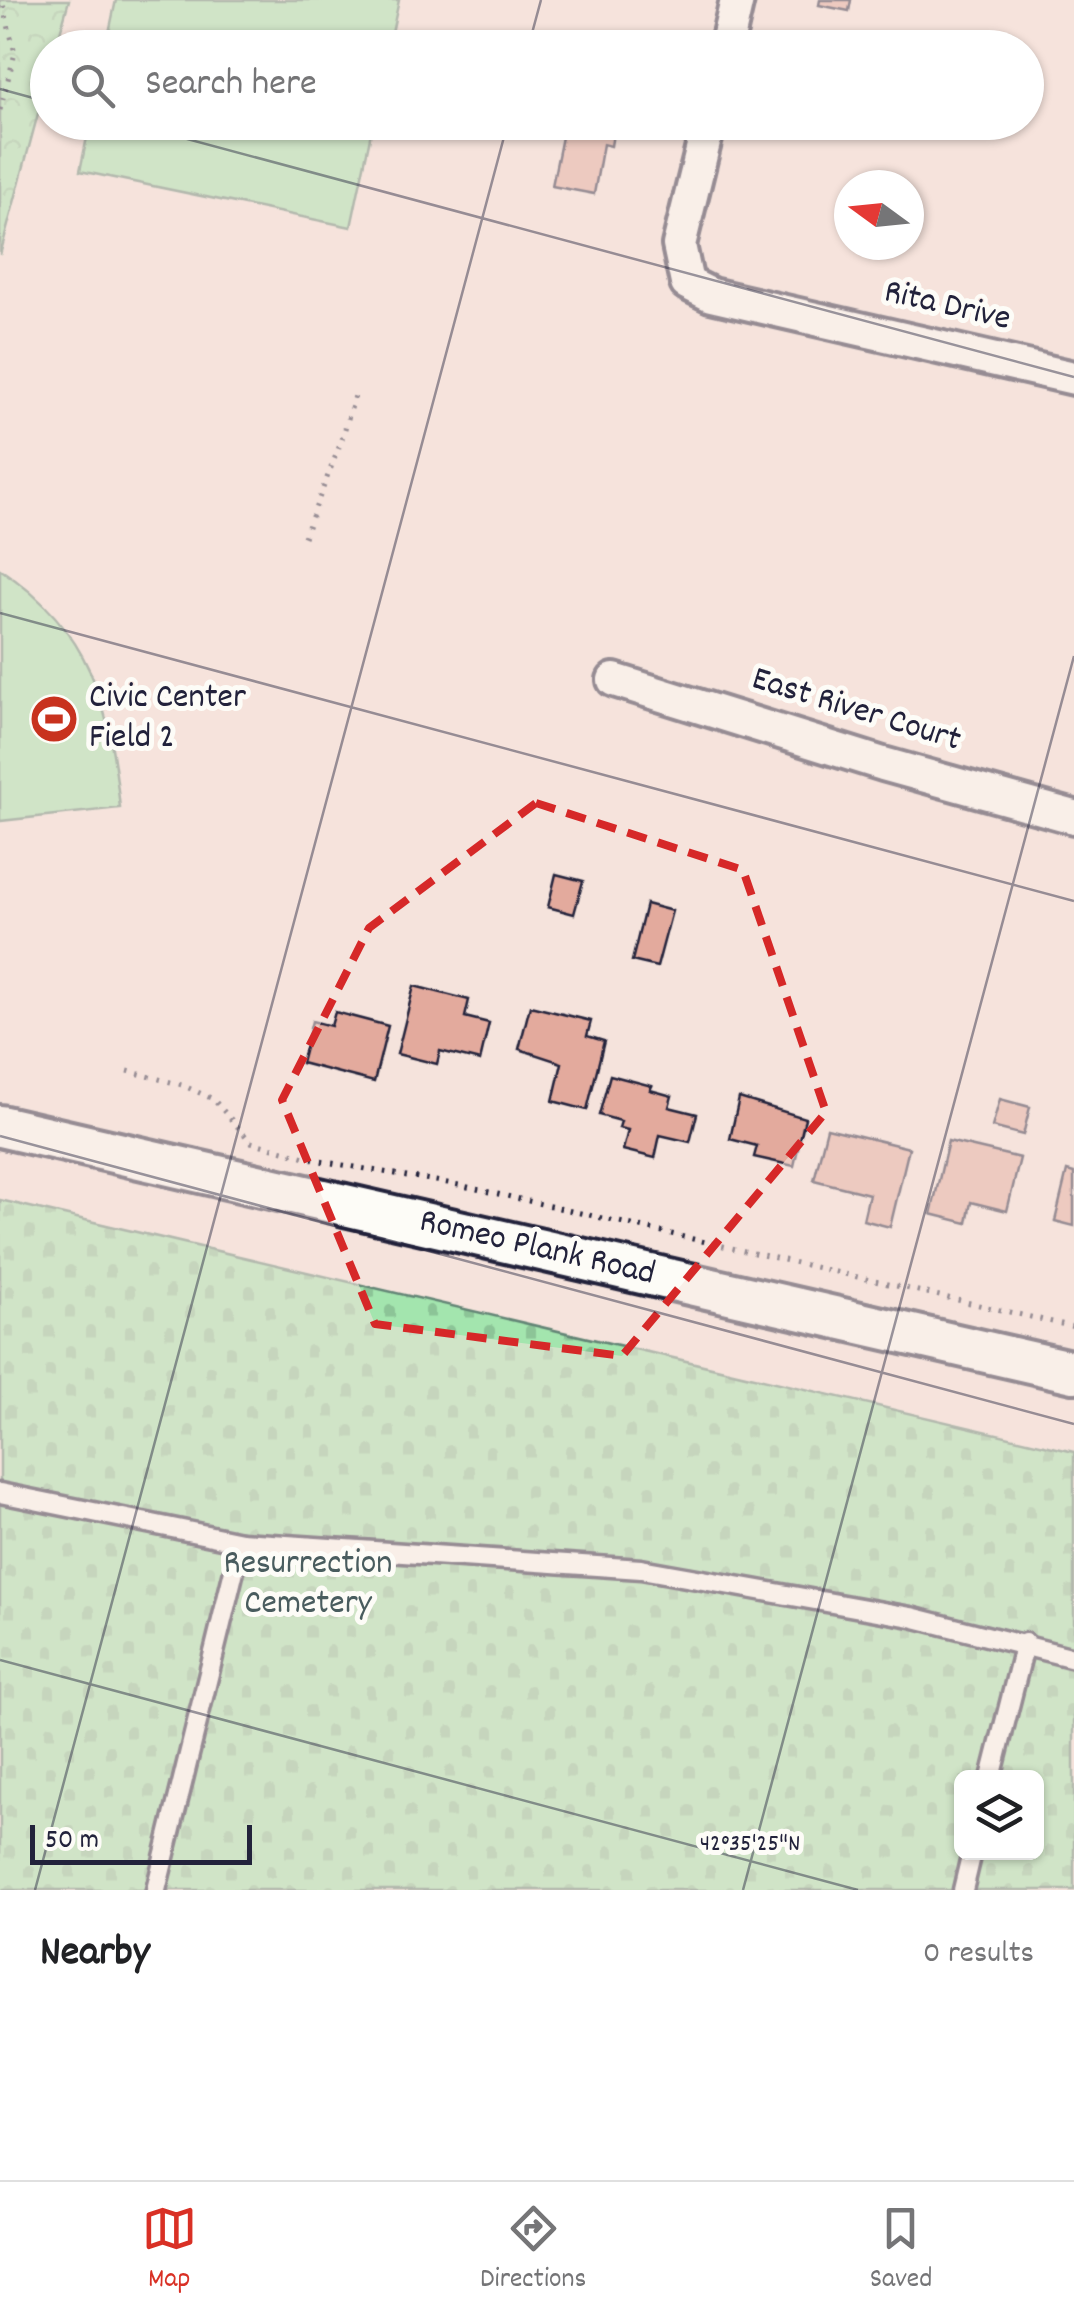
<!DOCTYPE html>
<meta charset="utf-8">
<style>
:root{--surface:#fff;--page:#f2f2f2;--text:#202124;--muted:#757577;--line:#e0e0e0;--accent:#d93025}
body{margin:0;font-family:Dekko,sans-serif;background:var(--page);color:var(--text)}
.controls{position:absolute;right:30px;bottom:30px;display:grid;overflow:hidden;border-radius:15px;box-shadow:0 2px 8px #0004}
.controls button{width:90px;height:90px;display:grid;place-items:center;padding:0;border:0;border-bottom:2px solid var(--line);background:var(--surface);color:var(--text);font:50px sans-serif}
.compass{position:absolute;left:834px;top:170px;width:90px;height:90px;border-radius:50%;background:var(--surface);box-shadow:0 2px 8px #0004;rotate:285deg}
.scale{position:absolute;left:30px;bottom:25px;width:222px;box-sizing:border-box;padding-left:10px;border:5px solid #22223b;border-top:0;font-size:28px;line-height:35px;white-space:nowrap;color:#22223b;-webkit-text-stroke:8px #fdfcf7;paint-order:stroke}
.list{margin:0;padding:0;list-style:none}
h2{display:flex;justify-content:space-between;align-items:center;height:130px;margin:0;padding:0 40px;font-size:42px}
h2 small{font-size:32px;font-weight:400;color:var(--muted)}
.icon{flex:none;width:55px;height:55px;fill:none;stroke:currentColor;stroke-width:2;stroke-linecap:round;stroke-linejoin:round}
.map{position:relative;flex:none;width:1074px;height:1890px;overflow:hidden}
.search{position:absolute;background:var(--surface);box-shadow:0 2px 8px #0004;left:30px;right:30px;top:30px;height:110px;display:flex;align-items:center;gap:25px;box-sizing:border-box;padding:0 35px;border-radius:55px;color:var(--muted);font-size:38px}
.sheet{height:290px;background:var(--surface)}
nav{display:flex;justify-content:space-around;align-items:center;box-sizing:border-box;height:140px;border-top:2px solid var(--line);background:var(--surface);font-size:28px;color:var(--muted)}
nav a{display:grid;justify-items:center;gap:5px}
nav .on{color:var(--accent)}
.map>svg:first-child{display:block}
.green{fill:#a3e5ae;stroke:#628474;stroke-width:2.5}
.forest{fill:url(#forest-crowns);stroke:#628474;stroke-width:2.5}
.cemetery{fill:url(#cemetery-stones);stroke:#628474;stroke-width:2.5;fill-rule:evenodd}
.building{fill:#e3aa9d;stroke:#22223b;stroke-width:2.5}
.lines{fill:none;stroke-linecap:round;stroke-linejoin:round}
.service-casing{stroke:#22223b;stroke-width:25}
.minor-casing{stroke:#22223b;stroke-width:40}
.tertiary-casing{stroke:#22223b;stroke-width:48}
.path{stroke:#22223b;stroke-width:5;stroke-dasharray:2.5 8;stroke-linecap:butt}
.service{stroke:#fdfcf7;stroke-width:18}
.minor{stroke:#fdfcf7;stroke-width:32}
.tertiary{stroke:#fdfcf7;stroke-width:40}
.marked{fill:none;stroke:#d62828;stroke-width:8;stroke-dasharray:20 12;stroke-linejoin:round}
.ticks{fill:none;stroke:#22223b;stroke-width:2.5;stroke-opacity:0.45}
.labels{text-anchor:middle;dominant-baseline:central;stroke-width:10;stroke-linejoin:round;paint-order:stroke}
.street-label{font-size:35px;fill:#22223b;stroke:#fdfcf7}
.poi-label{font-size:35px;fill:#22223b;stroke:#fdfcf7;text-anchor:start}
.park-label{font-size:35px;fill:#495c5e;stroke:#fdfcf7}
.ticks-label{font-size:25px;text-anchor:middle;fill:#22223b;stroke:#fdfcf7;stroke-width:10;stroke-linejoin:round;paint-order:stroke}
</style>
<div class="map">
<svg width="1074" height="1890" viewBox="0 0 1074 1890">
<defs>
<pattern id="forest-crowns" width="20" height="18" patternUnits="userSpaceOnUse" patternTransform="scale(2.5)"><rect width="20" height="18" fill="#a3e5ae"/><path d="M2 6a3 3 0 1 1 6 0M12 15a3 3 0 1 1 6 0" fill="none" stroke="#8cc497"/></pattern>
<pattern id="cemetery-stones" width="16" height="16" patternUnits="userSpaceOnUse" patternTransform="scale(2.5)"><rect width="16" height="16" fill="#a3e5ae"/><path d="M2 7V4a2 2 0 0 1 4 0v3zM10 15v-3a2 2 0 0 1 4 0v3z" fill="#8cc497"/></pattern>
</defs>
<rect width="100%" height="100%" fill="#f5e3dc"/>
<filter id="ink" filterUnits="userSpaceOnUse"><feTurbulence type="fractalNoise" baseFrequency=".01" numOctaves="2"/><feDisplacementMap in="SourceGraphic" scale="20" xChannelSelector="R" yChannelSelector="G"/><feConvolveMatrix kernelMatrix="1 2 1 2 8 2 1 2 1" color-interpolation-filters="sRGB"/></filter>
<g filter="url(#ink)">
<g class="green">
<path d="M 116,0 L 399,0 L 389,47 L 106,47 Z"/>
<path d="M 90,123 L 90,122 L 373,123 L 351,227 L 80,171 Z"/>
<path d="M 0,569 C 92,631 109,703 120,808 L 0,821 Z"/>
</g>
<path class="forest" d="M 0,0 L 69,0 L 56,47 L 48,48 L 47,80 L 0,255 Z"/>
<path class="cemetery" d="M 0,1200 L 1074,1452 L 1074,1890 L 0,1890 ZM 962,1778 L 1036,1778 L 1036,1852 L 962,1852 Z"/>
<g class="building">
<path d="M 820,0 L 851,0 L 849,11 L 819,5 Z"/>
<path d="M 609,34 L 649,43 L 648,48 L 606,48 Z"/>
<path d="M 565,122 L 615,122 L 611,146 L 603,144 L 594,194 L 552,186 Z"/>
<path d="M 556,874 L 583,881 L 574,914 L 548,907 Z"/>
<path d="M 646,904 L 672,911 L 657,967 L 632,961 Z"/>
<path d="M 414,986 L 469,1000 L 465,1017 L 489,1023 L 480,1061 L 440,1051 L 437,1064 L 397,1054 Z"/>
<path d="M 530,1006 L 591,1021 L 587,1036 L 604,1041 L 587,1110 L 553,1101 L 562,1063 L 519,1049 Z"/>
<path d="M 335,1012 L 388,1026 L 374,1082 L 301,1063 L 312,1021 L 331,1026 Z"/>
<path d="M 610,1075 L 652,1086 L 650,1090 L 672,1096 L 669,1107 L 697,1114 L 690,1142 L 660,1135 L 655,1158 L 623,1150 L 628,1130 L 619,1128 L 621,1121 L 599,1115 Z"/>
<path d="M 739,1098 L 805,1118 L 794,1166 L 754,1157 L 757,1146 L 730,1139 Z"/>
<path d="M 1000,1099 L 1030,1107 L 1023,1135 L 992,1127 Z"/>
<path d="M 827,1128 L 909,1148 L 890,1227 L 863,1220 L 869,1194 L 814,1180 Z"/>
<path d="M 948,1141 L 1020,1158 L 1007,1211 L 971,1202 L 967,1223 L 931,1214 Z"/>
<path d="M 1067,1171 L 1074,1173 L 1074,1226 L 1055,1221 Z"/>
</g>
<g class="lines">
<g class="service-casing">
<g id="service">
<path d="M 0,1493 L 241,1542 L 641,1569 L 911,1617 L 1074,1658"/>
<path d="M 991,1778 L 1025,1643"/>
<path d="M 156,1890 L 241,1542"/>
<path d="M 963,1890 L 972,1852"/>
</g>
</g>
<g class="minor-casing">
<g id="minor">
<path d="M 726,48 L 737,0"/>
<path d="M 709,122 L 679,245 L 687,283 L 711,295 L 1074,378"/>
<path d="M 614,680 L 883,764 L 1074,817"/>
</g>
</g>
<g class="tertiary-casing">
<path id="tertiary" d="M 0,1126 L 1074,1372"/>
</g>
<g class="path">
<path d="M 0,110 L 15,53 L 2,0"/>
<path d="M 304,537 L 341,442 L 357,389"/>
<path d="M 128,1071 L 182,1085 L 213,1099 L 251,1142 L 320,1161 L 459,1185 L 1074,1327"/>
</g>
<use href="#service" class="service"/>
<use href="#minor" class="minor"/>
<use href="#tertiary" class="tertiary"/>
</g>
</g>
<path d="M0 0H1074V1890H0ZM 536,803 L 743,870 L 826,1112 L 622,1356 L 375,1324 L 282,1100 L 369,928 Z" fill="#f5e3dc" fill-opacity=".55" fill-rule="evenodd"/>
<path class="marked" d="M 536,803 L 743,870 L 826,1112 L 622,1356 L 375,1324 L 282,1100 L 369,928 Z"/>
<path class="ticks" d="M 528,48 L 541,0M 0,89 L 48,102M 124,122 L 1074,377M 0,613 L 1074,901M 0,1136 L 1074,1424M 0,1660 L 858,1890M 35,1890 L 508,122M 743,1890 L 1074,656"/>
<defs>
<g id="stadium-disc" transform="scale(2.5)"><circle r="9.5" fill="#c8321e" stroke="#fdfcf7"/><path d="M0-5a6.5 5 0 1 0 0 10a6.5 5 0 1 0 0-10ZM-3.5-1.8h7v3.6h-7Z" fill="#fff"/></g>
</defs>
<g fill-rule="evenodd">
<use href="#stadium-disc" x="54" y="719"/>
</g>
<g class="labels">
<g class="street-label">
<text transform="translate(947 307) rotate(13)">Rita Drive</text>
<text transform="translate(856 711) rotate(17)">East River Court</text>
<text transform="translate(537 1249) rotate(13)">Romeo Plank Road</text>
</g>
<g class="poi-label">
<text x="89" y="699">Civic Center<tspan x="89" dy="40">Field 2</tspan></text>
</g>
<g class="park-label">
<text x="308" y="1565">Resurrection<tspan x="308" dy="40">Cemetery</tspan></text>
</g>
</g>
<g class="ticks-label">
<text x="750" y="1850">42°35'25"N</text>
</g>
</svg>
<div class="controls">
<button><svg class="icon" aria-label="layers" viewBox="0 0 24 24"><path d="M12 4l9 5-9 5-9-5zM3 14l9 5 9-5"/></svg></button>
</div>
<svg class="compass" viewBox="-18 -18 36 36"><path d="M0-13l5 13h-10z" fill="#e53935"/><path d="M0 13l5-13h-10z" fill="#757577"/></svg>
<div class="scale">50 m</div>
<div class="search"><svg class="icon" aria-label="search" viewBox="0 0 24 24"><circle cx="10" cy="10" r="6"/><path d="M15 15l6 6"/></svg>Search here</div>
</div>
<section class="sheet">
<h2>Nearby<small>0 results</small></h2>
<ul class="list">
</ul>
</section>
<nav>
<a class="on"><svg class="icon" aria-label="map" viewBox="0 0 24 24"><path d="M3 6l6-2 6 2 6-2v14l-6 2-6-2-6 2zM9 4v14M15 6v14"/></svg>Map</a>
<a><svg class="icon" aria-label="directions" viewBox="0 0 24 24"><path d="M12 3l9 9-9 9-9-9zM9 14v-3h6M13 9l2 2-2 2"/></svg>Directions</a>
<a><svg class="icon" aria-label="saved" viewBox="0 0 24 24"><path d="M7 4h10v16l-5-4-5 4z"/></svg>Saved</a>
</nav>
